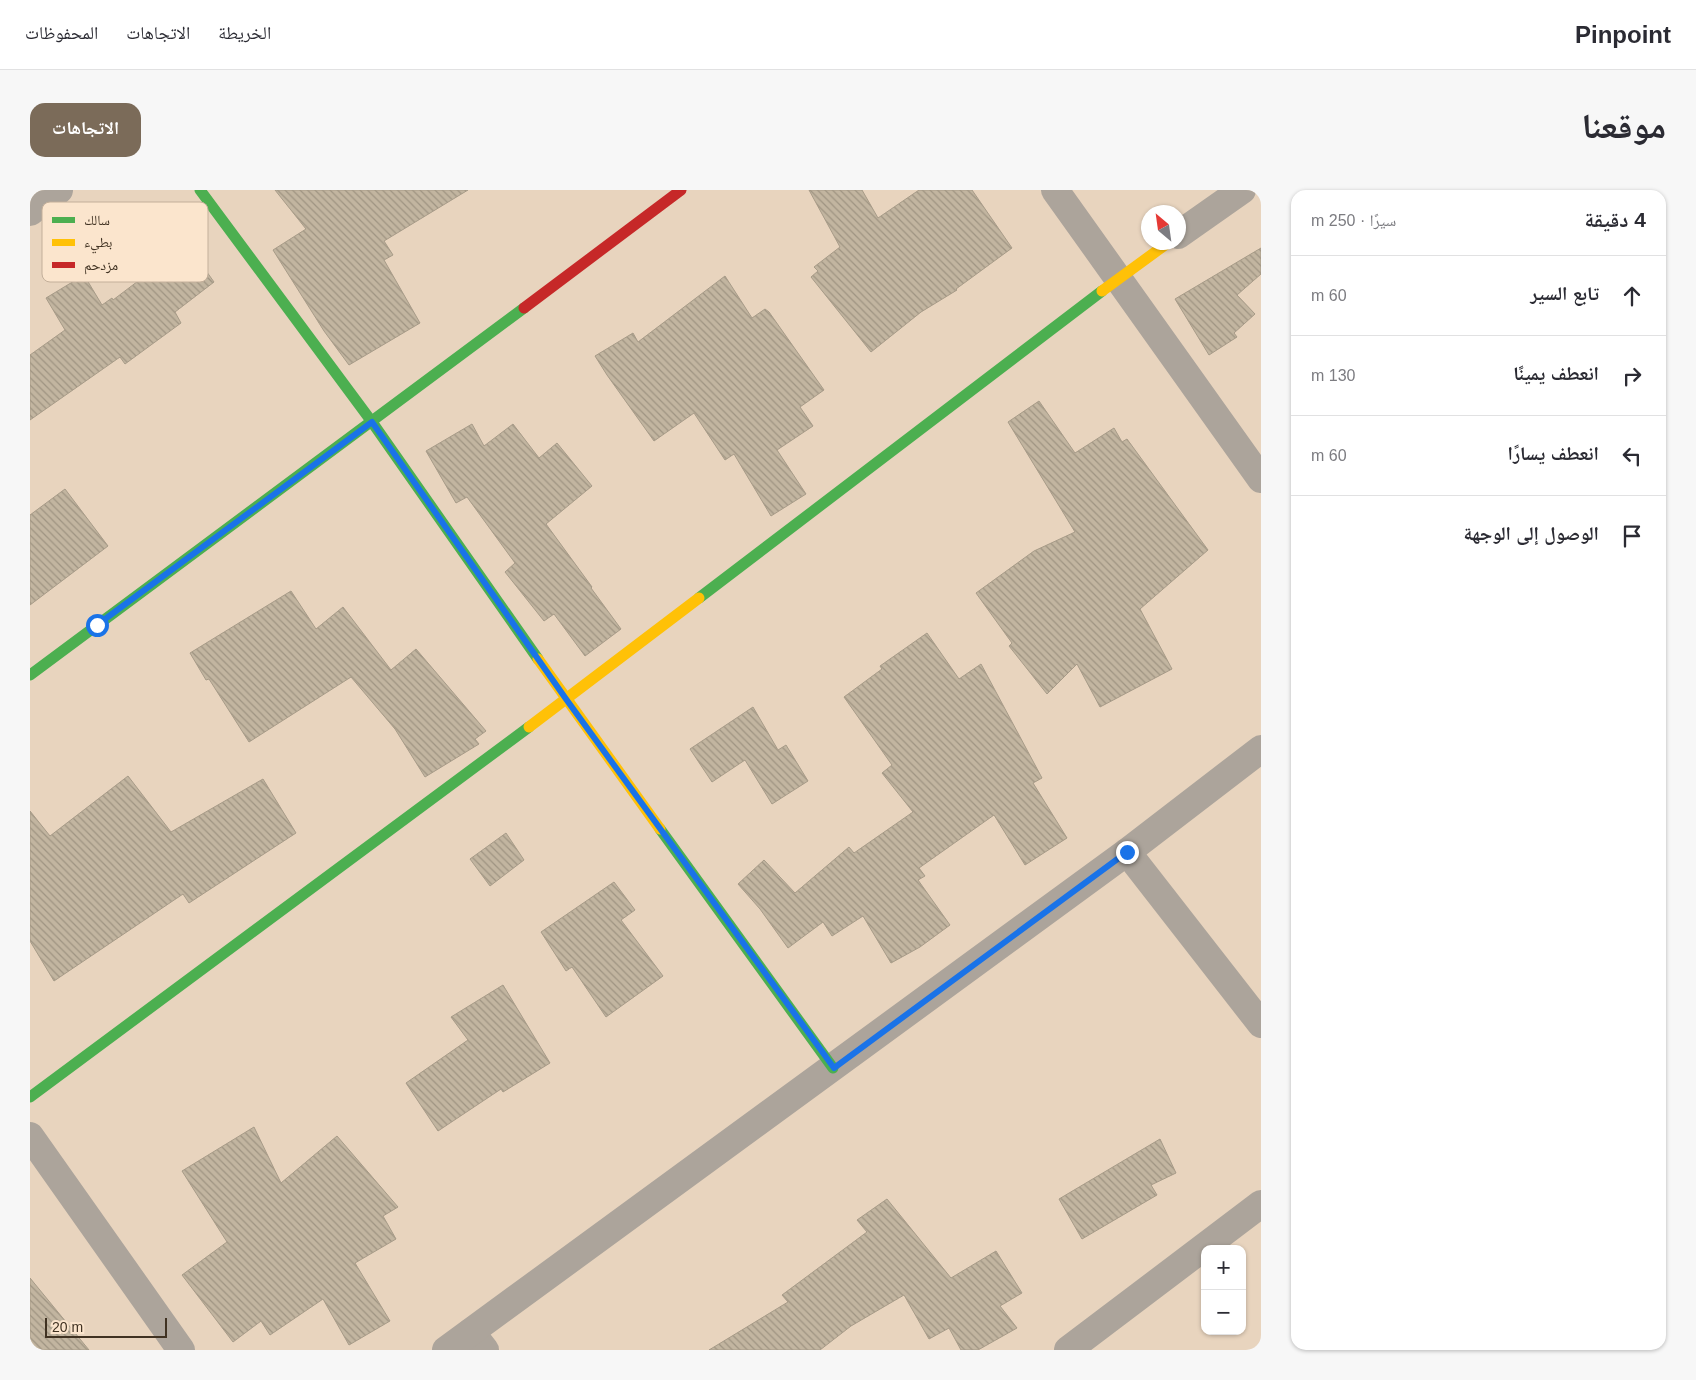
<!DOCTYPE html>
<html lang="ar">
<meta charset="utf-8">
<style>
:root{--surface:#fff;--page:#f7f7f7;--text:#2b2b33;--muted:#7c7c81;--line:#e1e1e2;--accent:#7b6b59}
body{margin:0;font-family:Arial,"Noto Naskh Arabic",sans-serif;background:var(--page);color:var(--text);direction:rtl}
.controls{position:absolute;right:15px;bottom:15px;display:grid;overflow:hidden;border-radius:10px;box-shadow:0 1px 4px #0004}
.controls button{width:45px;height:45px;display:grid;place-items:center;padding:0;border:0;border-bottom:1px solid var(--line);background:var(--surface);color:var(--text);font:25px sans-serif}
.compass{position:absolute;left:1111px;top:15px;width:45px;height:45px;border-radius:50%;background:var(--surface);box-shadow:0 1px 4px #0004;rotate:331deg}
.scale{position:absolute;left:15px;bottom:12px;width:122px;box-sizing:border-box;padding-left:5px;border:2px solid #403222;border-top:0;font-size:14px;line-height:18px;white-space:nowrap;color:#403222;-webkit-text-stroke:4px #fbe5cd;paint-order:stroke}
.stop{position:absolute;width:15px;height:15px;margin:-11px;border:4px solid #1a73e8;border-radius:50%;background:#fff}
.stop.end{background:#1a73e8;border-color:#fff;box-shadow:0 1px 5px #0008}
.list{margin:0;padding:0;list-style:none}
h2{display:flex;justify-content:space-between;align-items:center;height:65px;margin:0;padding:0 20px;font-size:21px}
h2 small{font-size:16px;font-weight:400;color:var(--muted)}
.list li{display:grid;grid-template-columns:32px 1fr auto;gap:15px;align-items:center;box-sizing:border-box;height:80px;padding:0 20px;border-top:1px solid var(--line)}
.list b{display:block;font-size:19px;white-space:nowrap}
.list em{font-size:16px;font-style:normal;color:var(--muted)}
.icon{flex:none;width:28px;height:28px;fill:none;stroke:currentColor;stroke-width:2;stroke-linecap:round;stroke-linejoin:round}
.map{position:relative;flex:none;width:1231px;height:1160px;overflow:hidden;direction:ltr;border-radius:15px}
header{display:flex;align-items:center;gap:30px;box-sizing:border-box;height:70px;padding:0 25px;background:var(--surface);border-bottom:1px solid var(--line)}
header strong{font-size:24px}
nav{display:flex;gap:28px;margin-inline-start:auto;font-size:18px}
.intro{display:flex;align-items:center;justify-content:space-between;box-sizing:border-box;height:120px;padding:0 30px}
h1{margin:0;font-size:35px}
.button{padding:12px 22px;border-radius:15px;background:var(--accent);color:#fff;font-size:18px;font-weight:700}
main{display:flex;gap:30px;padding:0 30px}
aside{flex:1;background:var(--surface);border-radius:15px;box-shadow:0 1px 4px #0004}
.map>svg:first-child{display:block}
.building{fill:url(#building-back-hatch);stroke:#a79b88}
.lines{fill:none;stroke-linecap:round;stroke-linejoin:round}
.street{stroke:#aca49b;stroke-width:28}
.fast{stroke:#4caf50;stroke-width:11}
.slow{stroke:#ffc107;stroke-width:11}
.jam{stroke:#c62828;stroke-width:11}
.route{stroke:#1a73e8;stroke-width:6}
.key{fill:#fbe5cd;stroke:#c3af9a;stroke-width:1}
.key-label{font-size:14px;fill:#403222}
</style>
<header>
<strong>Pinpoint</strong>
<nav><a>الخريطة</a><a>الاتجاهات</a><a>المحفوظات</a></nav>
</header>
<div class="intro"><h1>موقعنا</h1><a class="button">الاتجاهات</a></div>
<main>
<aside>
<h2>4 دقيقة<small>سيرًا · 250 m</small></h2>
<ul class="list">
<li><svg class="icon" aria-label="ahead" viewBox="0 0 24 24"><path d="M12 20V5M6 11l6-6 6 6"/></svg><div><b>تابع السير</b></div><em>60 m</em></li>
<li><svg class="icon" aria-label="right" viewBox="0 0 24 24"><path d="M7 20v-9h11M14 6l5 5-5 5"/></svg><div><b>انعطف يمينًا</b></div><em>130 m</em></li>
<li><svg class="icon" aria-label="left" viewBox="0 0 24 24"><path d="M17 20v-9H6M10 6l-5 5 5 5"/></svg><div><b>انعطف يسارًا</b></div><em>60 m</em></li>
<li><svg class="icon" aria-label="arrive" viewBox="0 0 24 24"><path d="M6 21V4h12l-3 4 3 4H6"/></svg><div><b>الوصول إلى الوجهة</b></div></li>
</ul>
</aside>
<div class="map">
<svg width="1231" height="1160" viewBox="0 0 1231 1160">
<defs>
<pattern id="building-back-hatch" width="6" height="6" patternUnits="userSpaceOnUse" patternTransform="scale(1.25)"><rect width="6" height="6" fill="#c2b5a0"/><path d="M-1 5l2 2M0 0l6 6M5-1l2 2" fill="none" stroke="#9f9482"/></pattern>
</defs>
<rect width="100%" height="100%" fill="#e8d4be"/>
<g class="building">
<path d="M 245,0 L 438,0 L 354,51 L 363,65 L 354,70 L 390,133 L 319,175 L 294,141 L 243,60 L 276,39 Z"/>
<path d="M 779,0 L 832,0 L 848,28 L 889,0 L 942,0 L 982,58 L 926,99 L 927,100 L 891,122 L 841,162 L 781,87 L 788,81 L 784,77 L 810,57 Z"/>
<path d="M 157,54 L 184,92 L 145,122 L 151,133 L 95,174 L 90,167 L 0,230 L 0,165 L 35,140 L 16,108 L 54,85 L 72,115 L 82,108 L 83,110 Z"/>
<path d="M 1231,58 L 1231,84 L 1207,105 L 1225,124 L 1204,143 L 1207,147 L 1179,165 L 1145,109 Z"/>
<path d="M 695,86 L 722,128 L 735,119 L 739,122 L 794,200 L 770,217 L 783,236 L 747,260 L 776,304 L 741,326 L 704,264 L 695,270 L 664,223 L 624,251 L 577,185 L 565,166 L 603,143 L 608,152 Z"/>
<path d="M 1009,211 L 1045,263 L 1084,238 L 1092,252 L 1097,249 L 1178,360 L 1110,419 L 1142,479 L 1070,517 L 1047,474 L 1017,504 L 979,456 L 982,453 L 946,403 L 1004,361 L 1045,342 L 978,232 Z"/>
<path d="M 442,234 L 454,256 L 483,234 L 509,268 L 527,253 L 562,296 L 516,334 L 562,397 L 561,398 L 591,439 L 555,466 L 524,424 L 514,431 L 475,382 L 485,373 L 437,307 L 426,313 L 396,261 Z"/>
<path d="M 35,299 L 78,356 L 0,415 L 0,325 Z"/>
<path d="M 261,401 L 286,439 L 313,417 L 361,480 L 386,459 L 456,541 L 445,549 L 449,554 L 395,587 L 365,539 L 321,487 L 219,552 L 179,489 L 176,490 L 160,463 Z"/>
<path d="M 897,443 L 929,489 L 951,474 L 1012,588 L 1003,593 L 1037,648 L 995,675 L 964,625 L 889,678 L 895,686 L 888,690 L 920,735 L 890,757 L 861,773 L 833,726 L 802,746 L 793,732 L 758,758 L 730,719 L 708,694 L 734,670 L 765,703 L 819,657 L 824,663 L 883,622 L 852,583 L 862,575 L 814,507 L 852,479 L 850,476 Z"/>
<path d="M 723,517 L 748,560 L 756,555 L 778,591 L 742,614 L 715,570 L 682,592 L 660,559 Z"/>
<path d="M 98,586 L 141,642 L 233,589 L 266,643 L 159,713 L 153,704 L 24,791 L 0,751 L 0,621 L 20,646 Z"/>
<path d="M 476,643 L 494,670 L 460,696 L 440,669 Z"/>
<path d="M 584,692 L 605,720 L 591,730 L 633,786 L 576,827 L 542,777 L 536,781 L 511,742 Z"/>
<path d="M 473,795 L 520,873 L 473,902 L 471,899 L 408,941 L 376,893 L 438,850 L 421,827 Z"/>
<path d="M 224,937 L 251,993 L 307,946 L 368,1017 L 353,1026 L 366,1049 L 325,1073 L 360,1131 L 319,1155 L 293,1109 L 240,1145 L 231,1131 L 203,1152 L 152,1085 L 197,1052 L 152,981 Z"/>
<path d="M 1130,949 L 1146,983 L 1121,995 L 1127,1005 L 1052,1049 L 1029,1009 Z"/>
<path d="M 857,1009 L 921,1088 L 966,1061 L 992,1103 L 970,1116 L 987,1138 L 948,1160 L 931,1160 L 919,1138 L 899,1149 L 874,1105 L 821,1136 L 790,1160 L 679,1160 L 758,1112 L 752,1105 L 837,1042 L 827,1030 Z"/>
<path d="M 0,1088 L 59,1160 L 0,1160 Z"/>
</g>
<g class="lines">
<g class="street">
<path d="M 1025,0 L 1231,289"/>
<path d="M 0,22 L 29,0"/>
<path d="M 1148,45 L 1212,0"/>
<path d="M 1097,662 L 1231,834"/>
<path d="M 0,946 L 151,1160"/>
<path d="M 441,1142 L 455,1160"/>
<path d="M 416,1160 L 1097,662 L 1231,559"/>
<path d="M 1038,1160 L 1231,1014"/>
</g>
<g class="fast">
<path d="M 170,0 L 342,232 L 508,469"/>
<path d="M 669,408 L 1072,101"/>
<path d="M 0,485 L 494,118"/>
<path d="M 630,639 L 803,878"/>
<path d="M 0,907 L 499,537"/>
</g>
<g class="slow">
<path d="M 1072,101 L 1139,52"/>
<path d="M 508,469 L 630,639"/>
<path d="M 499,537 L 669,408"/>
</g>
<path class="jam" d="M 494,118 L 651,0"/>
</g>
<g class="lines">
<path class="route" d="M 67,435 L 342,232 L 536,509 L 804,878 L 1097,662"/>
</g>
<rect x="12" y="12" width="166" height="80" rx="8" class="key"/>
<rect x="22" y="27" width="23" height="6" fill="#4caf50"/>
<rect x="22" y="49" width="23" height="7" fill="#ffc107"/>
<rect x="22" y="72" width="23" height="6" fill="#c62828"/>
<g class="key-label">
<text x="54" y="35">سالك</text>
<text x="54" y="57">بطيء</text>
<text x="54" y="80">مزدحم</text>
</g>
</svg>
<div class="controls">
<button>+</button>
<button>−</button>
</div>
<svg class="compass" viewBox="-18 -18 36 36"><path d="M0-13l5 13h-10z" fill="#e53935"/><path d="M0 13l5-13h-10z" fill="#7c7c81"/></svg>
<div class="scale">20 m</div>
<div class="stop" style="left:67px;top:435px"></div>
<div class="stop end" style="left:1097px;top:662px"></div>
</div>
</main>
